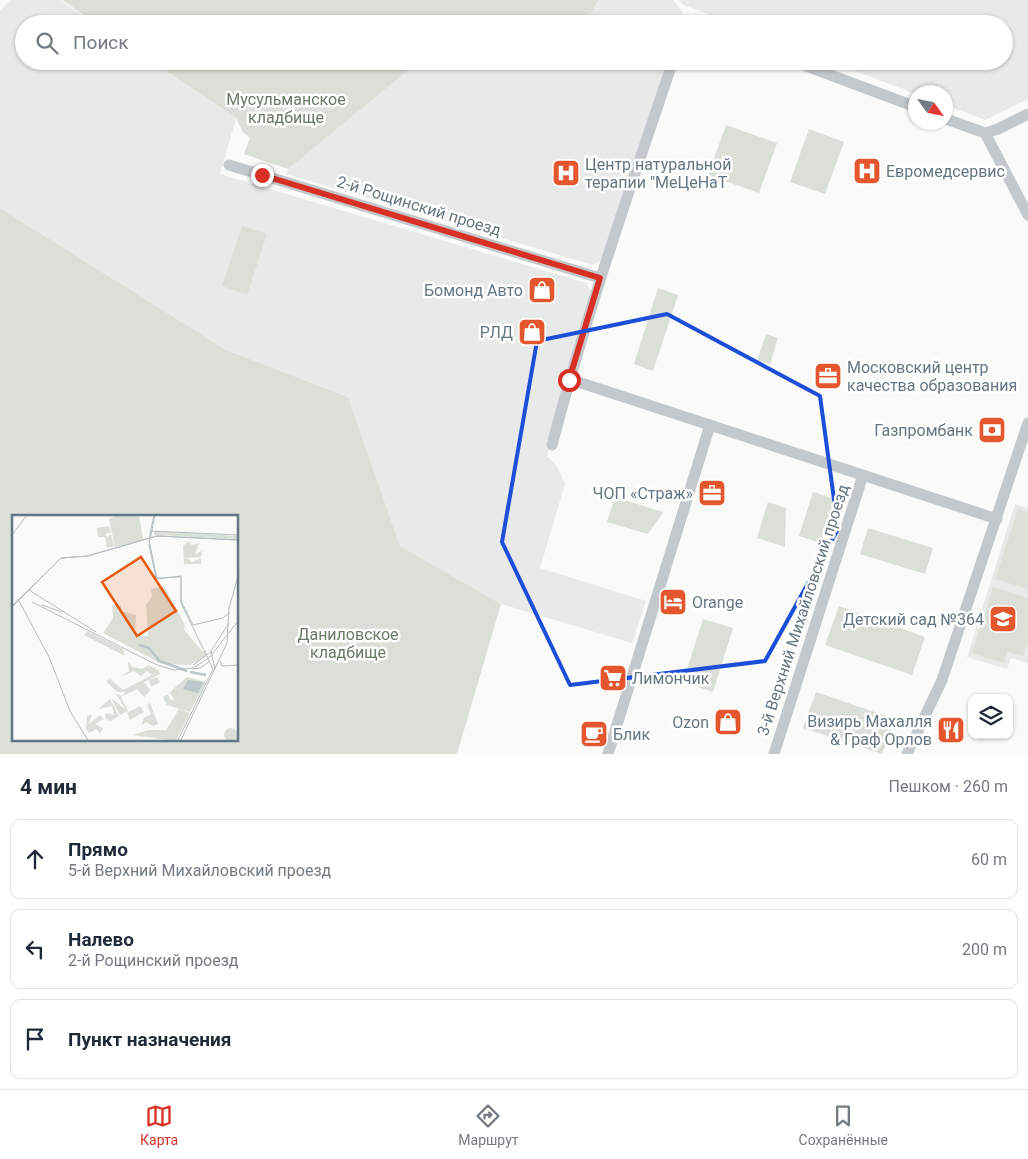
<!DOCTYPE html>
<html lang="ru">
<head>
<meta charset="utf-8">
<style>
  body { margin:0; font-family:Roboto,sans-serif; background:#f2f2f3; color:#1f2937 }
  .controls { position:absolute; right:15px; bottom:15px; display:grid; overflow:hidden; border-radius:10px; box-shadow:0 1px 4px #0004 }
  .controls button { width:45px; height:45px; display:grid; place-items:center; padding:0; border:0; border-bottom:1px solid #e0e1e3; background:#fff; color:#1f2937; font:25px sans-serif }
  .compass { position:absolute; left:908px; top:85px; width:45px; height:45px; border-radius:50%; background:#fff; box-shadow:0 1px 4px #0004; rotate:123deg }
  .stop { position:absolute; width:15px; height:15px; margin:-11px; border:4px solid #d93025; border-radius:50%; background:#fff }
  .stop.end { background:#d93025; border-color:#fff; box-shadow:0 1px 5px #0008 }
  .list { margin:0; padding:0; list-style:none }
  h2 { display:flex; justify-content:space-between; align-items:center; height:65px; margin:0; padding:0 20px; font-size:21px }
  h2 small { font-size:16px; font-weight:400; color:#747a83 }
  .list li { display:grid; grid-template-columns:32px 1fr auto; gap:15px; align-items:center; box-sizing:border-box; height:80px; margin:0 10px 10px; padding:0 10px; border:1px solid #e0e1e3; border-radius:10px }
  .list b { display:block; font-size:19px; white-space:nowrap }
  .list p { margin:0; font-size:16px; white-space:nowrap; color:#747a83 }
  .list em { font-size:16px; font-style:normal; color:#747a83 }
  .icon { flex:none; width:28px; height:28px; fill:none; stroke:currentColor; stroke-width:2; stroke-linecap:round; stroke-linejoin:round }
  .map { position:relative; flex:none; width:1028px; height:754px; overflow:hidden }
  .search { position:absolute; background:#fff; box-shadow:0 1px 4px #0004; left:15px; right:15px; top:15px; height:55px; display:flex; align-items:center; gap:12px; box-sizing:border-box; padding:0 18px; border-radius:28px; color:#747a83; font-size:19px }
  .sheet { height:335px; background:#fff }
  nav { display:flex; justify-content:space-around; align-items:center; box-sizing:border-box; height:70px; border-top:1px solid #e0e1e3; background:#fff; font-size:14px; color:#747a83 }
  nav a { display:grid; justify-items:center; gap:2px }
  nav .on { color:#d93025 }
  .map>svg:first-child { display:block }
</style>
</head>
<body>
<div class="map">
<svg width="1028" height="754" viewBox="0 0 1028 754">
  <rect width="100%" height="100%" fill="#fafaf8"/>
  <!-- built -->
  <g fill="#e8e9e9">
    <polygon points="10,0 60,0 96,24 24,24 24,61 152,61 236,118 220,174 586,283 591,291 547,456 557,466 565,484 540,568 646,601 632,643 501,604 400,546 348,397 226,350 0,208 0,11"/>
    <polygon points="599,0 673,0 683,12 679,24 584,24"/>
    <polygon points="678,0 1028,0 1028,99 985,120 946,105 946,92 915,94 830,61 1004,61 1004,24 732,24 684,5"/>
    <polygon points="419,61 667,61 600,261 593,265 286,174 288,169 324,138"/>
    <polygon points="1015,504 1028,508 1028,663 1011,658 1007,669 967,657"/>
  </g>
  <!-- green -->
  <g fill="#dadfd7" fill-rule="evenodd">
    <polygon points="62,0 599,0 584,24 494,24 477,15 466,24 97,24"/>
    <polygon points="152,61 419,61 288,169 244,154 250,138 243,132 236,118"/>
    <polygon points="726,125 777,143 759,193 708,175"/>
    <polygon points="809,129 844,142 825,194 790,182"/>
    <path d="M 0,208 L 226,350 L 348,397 L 400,546 L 501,604 L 457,754 L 0,754 ZM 14,516 L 238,516 L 238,740 L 14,740 Z"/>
    <polygon points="242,226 267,234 247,295 222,286"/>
    <polygon points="658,288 678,295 653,371 634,364"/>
    <polygon points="766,334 778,338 770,364 757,361"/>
    <polygon points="813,492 835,499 821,543 799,536"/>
    <polygon points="615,497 663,512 648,534 607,522"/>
    <polygon points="768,502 786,508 785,547 757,538"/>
    <polygon points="1018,509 1028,512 1028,589 995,579"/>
    <polygon points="868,528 933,548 925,574 860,554"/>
    <polygon points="993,587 1028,598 1028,640 1023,656 1007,652 1004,663 972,653"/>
    <polygon points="839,606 925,637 912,675 825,645"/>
    <polygon points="703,619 733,628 713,692 683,682"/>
    <polygon points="816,692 895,719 882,754 803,728"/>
  </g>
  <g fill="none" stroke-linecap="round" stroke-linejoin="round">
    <!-- minor -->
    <g stroke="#c3c8cc" stroke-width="11">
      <polyline points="793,61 916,107"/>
      <polyline points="946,119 985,133 998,129 1028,114"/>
      <polyline points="985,133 1028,215"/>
      <polyline points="229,165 600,278"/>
      <polyline points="569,379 997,519"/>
      <path d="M 552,445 C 586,315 630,188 673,61"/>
      <polyline points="608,754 710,425"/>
      <polyline points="774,754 863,475"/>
      <polyline points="907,754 942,680 1028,423"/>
    </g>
  </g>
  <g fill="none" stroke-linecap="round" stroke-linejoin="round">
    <!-- route -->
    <polyline stroke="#d93025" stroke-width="6" points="262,175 600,278 569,380"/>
  </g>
  <!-- marked area -->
  <path fill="none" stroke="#1d4ed8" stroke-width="4" stroke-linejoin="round" d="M 667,314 L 820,396 L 838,529 L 765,661 L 570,685 L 502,542 L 537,341 Z"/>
  <!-- icons -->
  <defs>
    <symbol id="hospital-square" viewBox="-11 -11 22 22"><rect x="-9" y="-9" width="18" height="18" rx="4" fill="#e4572e" stroke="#fff"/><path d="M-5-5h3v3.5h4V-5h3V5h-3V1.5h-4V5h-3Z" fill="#fff"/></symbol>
    <symbol id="shop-square" viewBox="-11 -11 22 22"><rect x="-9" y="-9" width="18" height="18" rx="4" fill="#e4572e" stroke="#fff"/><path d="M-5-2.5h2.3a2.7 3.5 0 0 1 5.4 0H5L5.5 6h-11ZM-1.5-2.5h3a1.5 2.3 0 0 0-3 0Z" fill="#fff"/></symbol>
    <symbol id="office-square" viewBox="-11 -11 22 22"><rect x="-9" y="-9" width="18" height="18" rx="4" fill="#e4572e" stroke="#fff"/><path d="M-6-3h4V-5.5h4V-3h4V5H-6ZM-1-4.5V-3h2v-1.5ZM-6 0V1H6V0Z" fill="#fff"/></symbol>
    <symbol id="bank-square" viewBox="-11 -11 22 22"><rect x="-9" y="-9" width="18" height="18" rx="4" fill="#e4572e" stroke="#fff"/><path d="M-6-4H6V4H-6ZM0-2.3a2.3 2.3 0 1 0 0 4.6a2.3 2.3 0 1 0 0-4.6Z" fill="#fff"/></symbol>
    <symbol id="hotel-square" viewBox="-11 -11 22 22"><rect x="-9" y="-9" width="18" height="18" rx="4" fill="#e4572e" stroke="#fff"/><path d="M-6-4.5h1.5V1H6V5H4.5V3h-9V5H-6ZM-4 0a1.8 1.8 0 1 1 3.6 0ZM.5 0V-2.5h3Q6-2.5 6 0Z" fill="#fff"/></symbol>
    <symbol id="school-square" viewBox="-11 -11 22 22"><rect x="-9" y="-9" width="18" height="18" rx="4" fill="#e4572e" stroke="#fff"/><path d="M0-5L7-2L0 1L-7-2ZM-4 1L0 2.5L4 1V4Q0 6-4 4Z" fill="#fff"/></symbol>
    <symbol id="supermarket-square" viewBox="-11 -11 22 22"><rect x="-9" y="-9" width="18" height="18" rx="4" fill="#e4572e" stroke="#fff"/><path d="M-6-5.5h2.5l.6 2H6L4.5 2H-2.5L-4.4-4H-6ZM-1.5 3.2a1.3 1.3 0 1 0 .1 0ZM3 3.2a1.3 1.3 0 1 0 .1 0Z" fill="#fff"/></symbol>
    <symbol id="restaurant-square" viewBox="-11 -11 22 22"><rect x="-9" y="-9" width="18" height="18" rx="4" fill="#e4572e" stroke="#fff"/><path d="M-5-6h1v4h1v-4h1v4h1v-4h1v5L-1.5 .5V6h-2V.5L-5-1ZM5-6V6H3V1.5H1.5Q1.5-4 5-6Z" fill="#fff"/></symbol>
    <symbol id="cafe-square" viewBox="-11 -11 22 22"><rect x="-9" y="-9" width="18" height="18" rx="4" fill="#e4572e" stroke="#fff"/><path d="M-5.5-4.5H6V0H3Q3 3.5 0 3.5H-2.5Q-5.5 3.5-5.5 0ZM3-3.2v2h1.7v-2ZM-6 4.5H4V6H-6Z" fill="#fff"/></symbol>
  </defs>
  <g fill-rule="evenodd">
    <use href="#hospital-square" x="851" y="155" width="32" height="32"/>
    <use href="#hospital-square" x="550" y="157" width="32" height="32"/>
    <use href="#shop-square" x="526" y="274" width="32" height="32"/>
    <use href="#shop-square" x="516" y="316" width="32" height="32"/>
    <use href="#office-square" x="812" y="360" width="32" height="32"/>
    <use href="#bank-square" x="976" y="414" width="32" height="32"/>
    <use href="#office-square" x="696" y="477" width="32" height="32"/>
    <use href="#hotel-square" x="657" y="586" width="32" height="32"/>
    <use href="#school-square" x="987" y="603" width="32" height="32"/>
    <use href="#supermarket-square" x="597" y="662" width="32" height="32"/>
    <use href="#shop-square" x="712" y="706" width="32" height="32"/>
    <use href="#restaurant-square" x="935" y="714" width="32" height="32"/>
    <use href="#cafe-square" x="578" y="718" width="32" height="32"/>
  </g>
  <g text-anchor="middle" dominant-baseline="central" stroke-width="5" stroke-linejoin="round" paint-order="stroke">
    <!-- park labels -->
    <g font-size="16" fill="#687a64" stroke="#fff">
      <text x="286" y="99">Мусульманское<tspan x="286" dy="18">кладбище</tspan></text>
      <text x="348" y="634">Даниловское<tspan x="348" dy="18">кладбище</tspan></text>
    </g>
    <!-- poi labels -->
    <g font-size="16" fill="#657683" stroke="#fff" text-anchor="end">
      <text x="585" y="164" text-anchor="start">Центр натуральной<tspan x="585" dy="18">терапии "МеЦеНаТ</tspan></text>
      <text x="886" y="171" text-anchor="start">Евромедсервис</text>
      <text x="523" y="290">Бомонд Авто</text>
      <text x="513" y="332">РЛД</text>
      <text x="847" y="367" text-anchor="start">Московский центр<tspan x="847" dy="18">качества образования</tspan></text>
      <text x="973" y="430">Газпромбанк</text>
      <text x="693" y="493">ЧОП «Страж»</text>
      <text x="692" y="602" text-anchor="start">Orange</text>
      <text x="984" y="619">Детский сад №364</text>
      <text x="632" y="678" text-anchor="start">Лимончик</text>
      <text x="932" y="721">Визирь Махалля<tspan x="932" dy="18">&amp; Граф Орлов</tspan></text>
      <text x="709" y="722">Ozon</text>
      <text x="613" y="734" text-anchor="start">Блик</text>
    </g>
    <!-- street labels -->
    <g font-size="16" fill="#657683" stroke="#fff">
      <text transform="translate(419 206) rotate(17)">2-й Рощинский проезд</text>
      <text transform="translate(803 610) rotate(-72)">3-й Верхний Михайловский проезд</text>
    </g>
  </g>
  <!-- overview -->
  <g transform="translate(12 515)">
    <rect width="226" height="226" fill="#fafaf8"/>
    <path d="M 105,0 L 127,0 L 131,25 L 103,32 L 97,4 ZM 97,11 L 99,18 L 94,18 L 95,22 L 99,19 L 102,31 L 95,33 L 93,22 L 86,22 L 85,13 ZM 142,16 L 226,21 L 226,24 L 142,20 ZM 176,27 L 182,27 L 178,28 L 180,30 L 187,28 L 183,39 L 190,36 L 189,42 L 175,43 L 180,47 L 189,43 L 189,49 L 172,49 L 171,31 ZM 152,71 L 173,110 L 172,115 L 191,137 L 194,135 L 195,140 L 178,150 L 150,149 L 91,118 L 101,103 L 100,90 L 109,90 L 109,96 L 124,100 L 123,120 L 136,121 L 134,90 L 140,82 L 139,74 ZM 75,116 L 111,134 L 113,141 L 72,120 ZM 116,147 L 121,152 L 130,154 L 137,150 L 146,155 L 148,159 L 137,165 L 145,162 L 148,167 L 139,172 L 137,165 L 132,167 L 138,175 L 132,182 L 125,174 L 109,182 L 116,196 L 108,200 L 99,183 L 114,195 L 104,179 L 111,181 L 113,177 L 105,177 L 94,166 L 98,164 L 111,175 L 140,160 L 135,156 L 129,161 L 122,156 L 108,162 L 117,156 ZM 175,162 L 194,167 L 178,197 L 155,190 L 151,182 L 155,180 L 158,182 L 157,184 L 162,185 L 158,177 ZM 98,184 L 107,201 L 98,206 L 93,203 L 94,198 L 102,200 L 100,191 L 86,194 ZM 138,188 L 146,209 L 141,211 L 134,207 L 129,211 L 132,203 L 139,199 L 135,190 ZM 128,191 L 132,197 L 118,205 L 115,198 ZM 167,194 L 178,198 L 164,226 L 120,220 L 136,215 L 154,215 ZM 80,199 L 77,209 L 88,200 L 92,204 L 83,209 L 91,213 L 88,219 L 84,214 L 77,218 L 74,214 L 75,201 ZM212 220a7 7 0 1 1 14 0a7 7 0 1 1-14 0Z" fill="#dadfd7"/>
    <path d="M 176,165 L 192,167 L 186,178 L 171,174 Z" fill="#bbc7cb"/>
    <path fill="none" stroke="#bbc7cb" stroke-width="2.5" d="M 127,130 L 137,133 L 147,145M 145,145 L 175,156M 178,157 L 194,160"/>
    <path fill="none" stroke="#b5bdc2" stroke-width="1" d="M 143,0 L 137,30 L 144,63 L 169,62 L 169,88 L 201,154 L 165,227M 139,16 L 227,20M 0,20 L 15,0M 137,24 L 142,0M 137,25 L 145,64 L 169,61 L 169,86 L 181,110 L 211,103 L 218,97M 17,75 L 84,117M 6,84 L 37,142 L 58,196 L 77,227M 20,87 L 145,150 L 162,155 L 181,153 L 197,143 L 227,105M 30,90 L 50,97M 0,91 L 49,43 L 75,41 L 145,21 L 227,25M 0,92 L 49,43 L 76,41 L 145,21 L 227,25M 208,146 L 210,151 L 227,150M 181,150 L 199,137M 180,154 L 188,153 L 198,146M 203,155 L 199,136 L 217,108M 168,227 L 215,128 L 217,93 L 227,58"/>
    <path fill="#e8590c" fill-opacity="0.15" stroke="#e8590c" stroke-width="2.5" d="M 129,42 L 164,96 L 125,121 L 90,67 Z"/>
    <rect width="226" height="226" fill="none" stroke="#657683" stroke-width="2.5"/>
  </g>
</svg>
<div class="controls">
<button><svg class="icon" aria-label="layers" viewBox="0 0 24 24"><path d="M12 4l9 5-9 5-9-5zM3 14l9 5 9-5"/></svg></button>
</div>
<svg class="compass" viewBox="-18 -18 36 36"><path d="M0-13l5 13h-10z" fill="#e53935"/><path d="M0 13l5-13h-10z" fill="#747a83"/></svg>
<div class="stop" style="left:569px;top:380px"></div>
<div class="stop end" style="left:262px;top:175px"></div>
<div class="search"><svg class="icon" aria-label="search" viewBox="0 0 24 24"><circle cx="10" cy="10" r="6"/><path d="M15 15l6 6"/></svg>Поиск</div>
</div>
<section class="sheet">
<h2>4 мин<small>Пешком · 260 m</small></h2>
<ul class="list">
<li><svg class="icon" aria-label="ahead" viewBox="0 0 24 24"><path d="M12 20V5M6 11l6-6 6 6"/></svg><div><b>Прямо</b><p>5-й Верхний Михайловский проезд</p></div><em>60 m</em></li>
<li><svg class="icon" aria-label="left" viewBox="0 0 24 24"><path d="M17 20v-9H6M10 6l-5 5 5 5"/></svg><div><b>Налево</b><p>2-й Рощинский проезд</p></div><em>200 m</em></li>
<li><svg class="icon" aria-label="arrive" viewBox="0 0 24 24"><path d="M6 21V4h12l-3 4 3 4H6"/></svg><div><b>Пункт назначения</b></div></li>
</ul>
</section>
<nav>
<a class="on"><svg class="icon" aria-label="map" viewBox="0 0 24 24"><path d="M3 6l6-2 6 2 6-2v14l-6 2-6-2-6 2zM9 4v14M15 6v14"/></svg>Карта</a>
<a><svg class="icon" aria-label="directions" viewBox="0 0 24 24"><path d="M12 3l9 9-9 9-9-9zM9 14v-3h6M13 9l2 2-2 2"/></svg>Маршрут</a>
<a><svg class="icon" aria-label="saved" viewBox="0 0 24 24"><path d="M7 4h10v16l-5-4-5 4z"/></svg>Сохранённые</a>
</nav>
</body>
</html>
